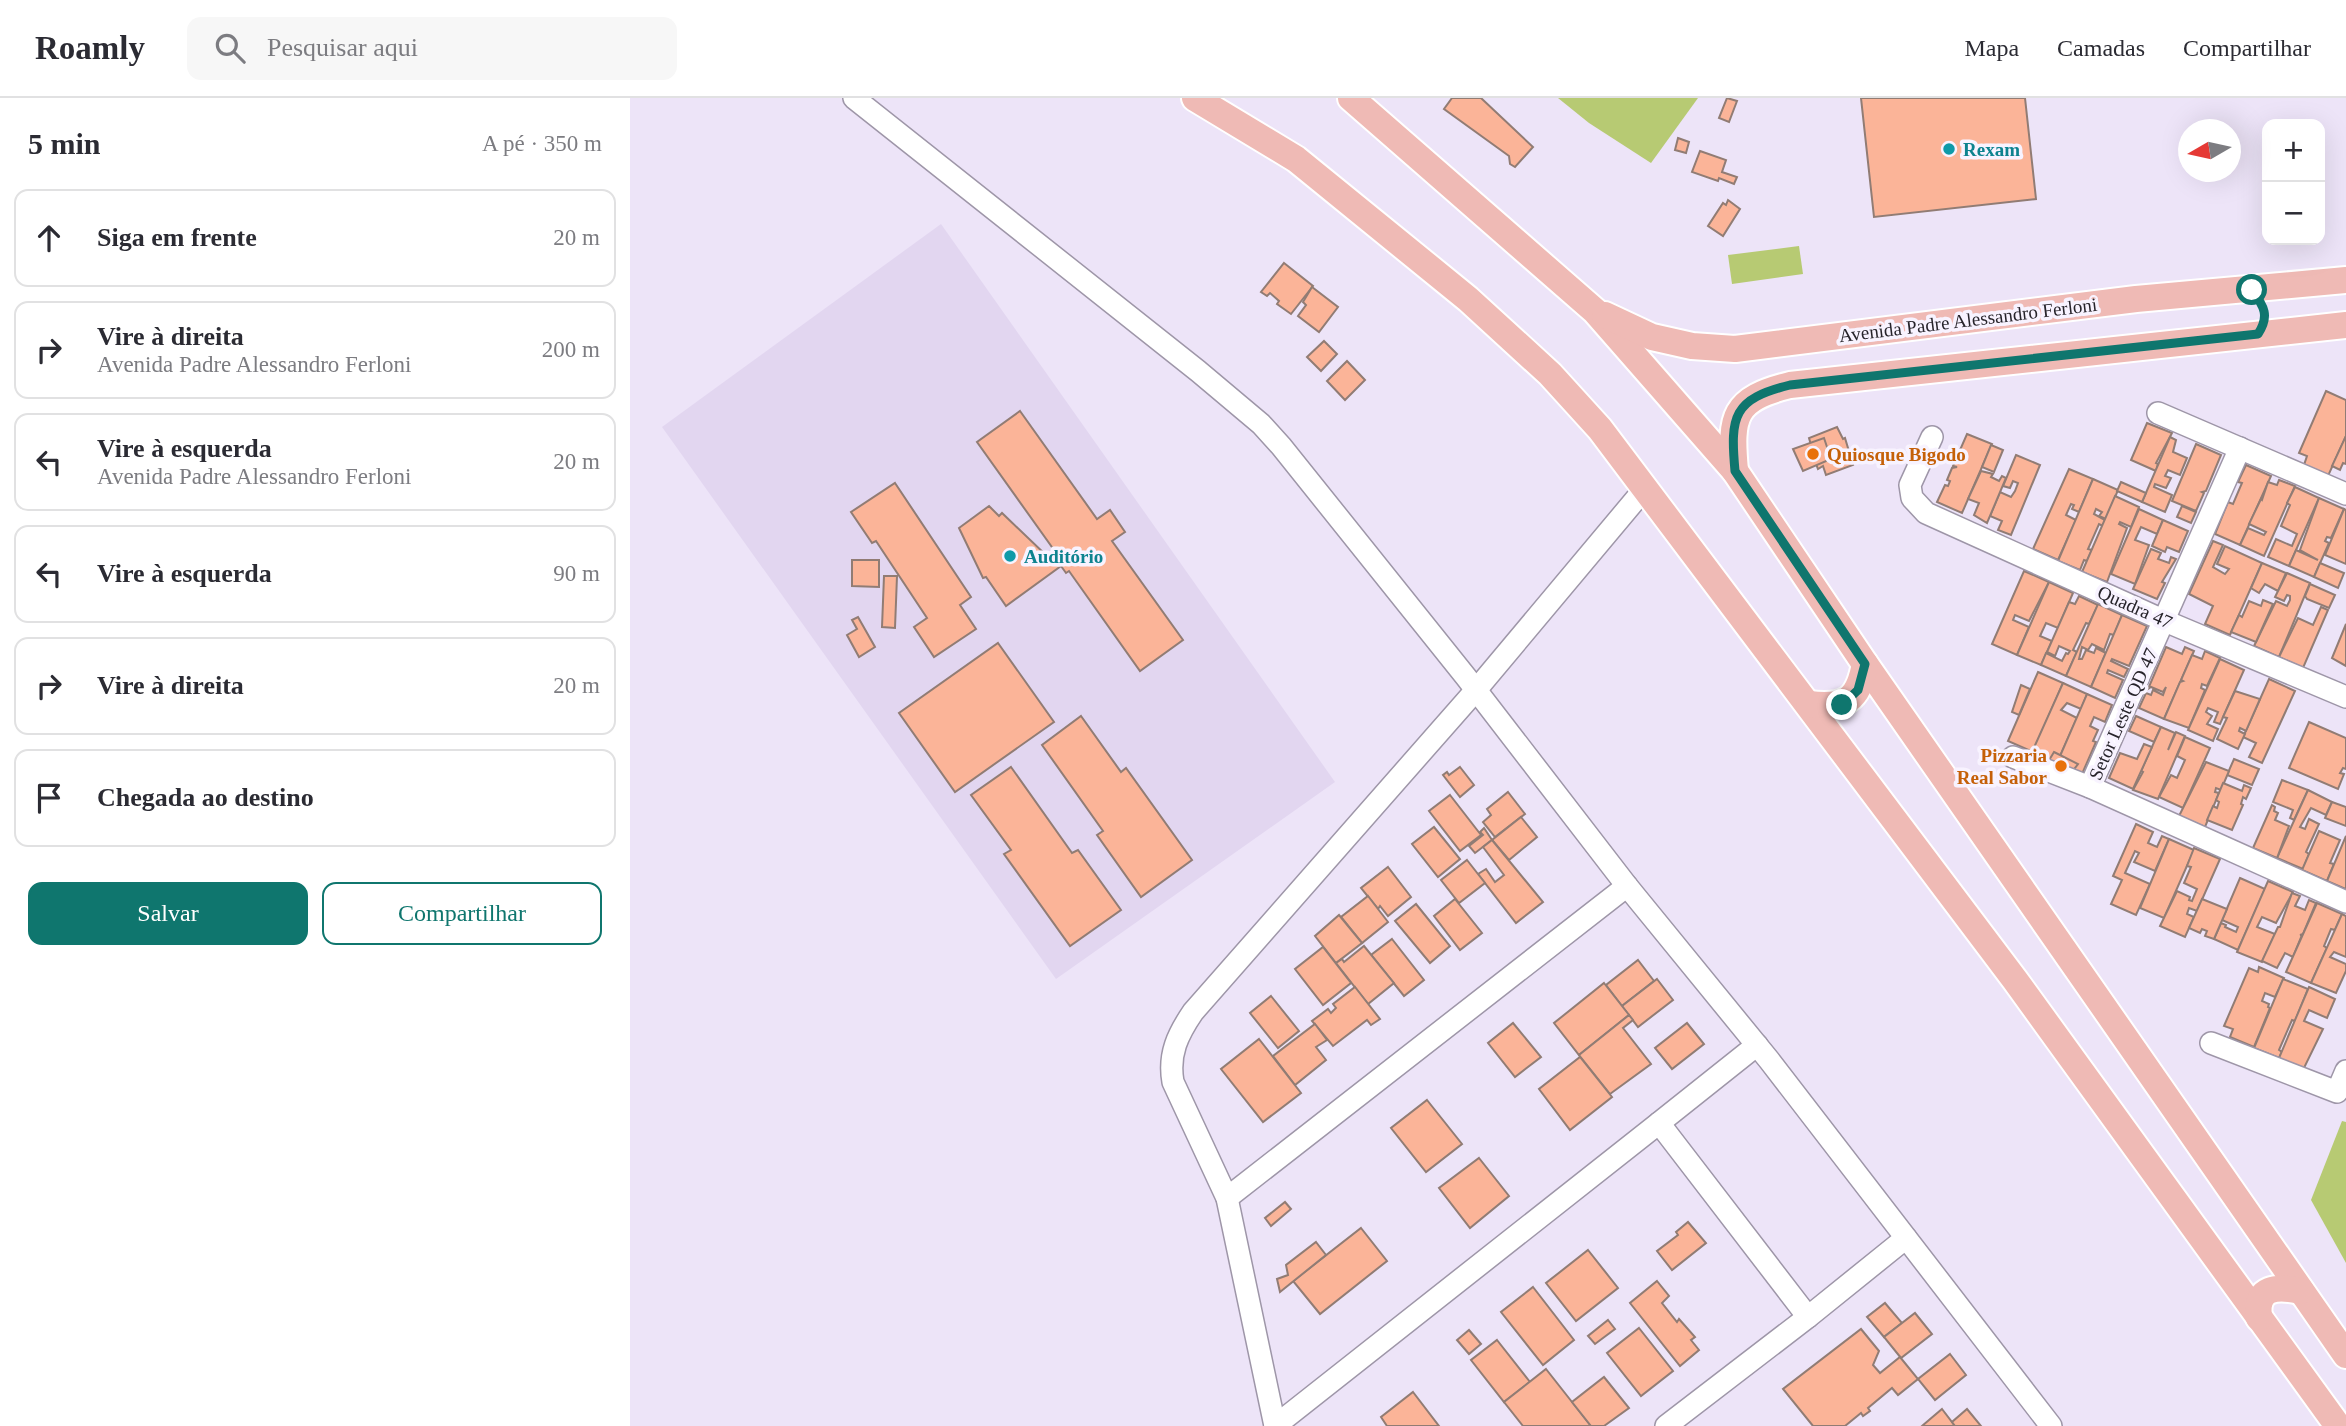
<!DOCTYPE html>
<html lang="pt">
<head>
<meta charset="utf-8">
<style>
  body { margin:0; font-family:"Times New Roman",serif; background:#f7f7f7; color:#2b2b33 }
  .controls { position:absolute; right:21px; top:21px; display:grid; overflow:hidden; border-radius:14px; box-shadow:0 7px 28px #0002 }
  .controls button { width:63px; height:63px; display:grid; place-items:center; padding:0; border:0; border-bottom:2px solid #e1e1e2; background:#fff; color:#2b2b33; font:35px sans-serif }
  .compass { position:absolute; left:1548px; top:21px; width:63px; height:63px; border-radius:50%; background:#fff; box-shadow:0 7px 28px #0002; rotate:261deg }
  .stop { position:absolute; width:21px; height:21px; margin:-16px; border:5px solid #0f766e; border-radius:50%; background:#fff }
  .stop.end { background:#0f766e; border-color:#fff; box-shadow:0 2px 7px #0008 }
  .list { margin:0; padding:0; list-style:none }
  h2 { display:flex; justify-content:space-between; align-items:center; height:91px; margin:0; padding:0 28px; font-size:30px }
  h2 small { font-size:23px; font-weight:400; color:#7c7c81 }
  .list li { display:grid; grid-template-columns:46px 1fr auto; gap:21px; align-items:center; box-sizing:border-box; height:98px; margin:0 14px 14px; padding:0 14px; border:2px solid #e1e1e2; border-radius:14px }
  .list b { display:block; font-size:26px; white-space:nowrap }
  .list p { margin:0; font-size:23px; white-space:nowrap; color:#7c7c81 }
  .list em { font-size:23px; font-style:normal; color:#7c7c81 }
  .actions { display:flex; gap:14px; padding:21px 28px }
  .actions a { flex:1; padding:16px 0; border:2px solid #0f766e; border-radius:14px; text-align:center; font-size:24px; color:#0f766e }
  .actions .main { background:#0f766e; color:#fff }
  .icon { flex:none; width:38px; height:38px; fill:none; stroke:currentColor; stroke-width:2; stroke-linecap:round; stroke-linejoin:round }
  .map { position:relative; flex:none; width:1716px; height:1328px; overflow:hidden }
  header { display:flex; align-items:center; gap:42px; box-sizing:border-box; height:98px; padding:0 35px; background:#fff; border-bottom:2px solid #e1e1e2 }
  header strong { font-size:33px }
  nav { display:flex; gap:38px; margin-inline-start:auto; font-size:24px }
  .search { width:490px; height:63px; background:#f7f7f7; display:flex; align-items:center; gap:18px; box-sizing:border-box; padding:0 24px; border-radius:14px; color:#7c7c81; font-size:26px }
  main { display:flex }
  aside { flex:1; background:#fff }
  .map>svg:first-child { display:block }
</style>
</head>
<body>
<header>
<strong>Roamly</strong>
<div class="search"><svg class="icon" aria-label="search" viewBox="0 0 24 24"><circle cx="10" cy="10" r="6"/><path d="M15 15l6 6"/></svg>Pesquisar aqui</div>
<nav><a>Mapa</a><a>Camadas</a><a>Compartilhar</a></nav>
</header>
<main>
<aside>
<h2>5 min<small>A pé · 350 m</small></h2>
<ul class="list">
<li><svg class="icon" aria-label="ahead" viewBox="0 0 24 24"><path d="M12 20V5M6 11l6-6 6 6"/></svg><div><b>Siga em frente</b></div><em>20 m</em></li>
<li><svg class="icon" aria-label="right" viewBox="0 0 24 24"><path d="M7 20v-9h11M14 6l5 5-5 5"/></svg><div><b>Vire à direita</b><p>Avenida Padre Alessandro Ferloni</p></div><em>200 m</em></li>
<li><svg class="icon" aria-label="left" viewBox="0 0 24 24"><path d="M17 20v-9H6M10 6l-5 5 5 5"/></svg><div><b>Vire à esquerda</b><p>Avenida Padre Alessandro Ferloni</p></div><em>20 m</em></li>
<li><svg class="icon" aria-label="left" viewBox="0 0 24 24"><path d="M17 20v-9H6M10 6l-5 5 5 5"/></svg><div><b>Vire à esquerda</b></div><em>90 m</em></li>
<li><svg class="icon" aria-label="right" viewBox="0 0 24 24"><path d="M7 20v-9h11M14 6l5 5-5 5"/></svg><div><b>Vire à direita</b></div><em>20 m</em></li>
<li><svg class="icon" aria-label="arrive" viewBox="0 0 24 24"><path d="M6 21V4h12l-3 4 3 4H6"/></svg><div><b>Chegada ao destino</b></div></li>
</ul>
<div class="actions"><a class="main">Salvar</a><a>Compartilhar</a></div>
</aside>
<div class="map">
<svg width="1716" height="1328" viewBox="0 0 1716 1328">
  <rect width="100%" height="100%" fill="#ede4f8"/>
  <!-- built -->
  <polygon fill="#e2d6f0" points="311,126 705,684 426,881 32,329"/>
  <!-- green -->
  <g fill="#b7ca73">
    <polygon points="928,0 1068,0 1021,65 959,25"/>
    <polygon points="1169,148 1173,176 1102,186 1098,157"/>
    <polygon points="1712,1023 1716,1024 1716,1165 1681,1102"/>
  </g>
  <!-- building -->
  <g fill="#fbb498" stroke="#917c74" stroke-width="2">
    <polygon points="822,0 851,0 903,49 885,69 880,66 879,58 814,11"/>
    <polygon points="1097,0 1107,3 1099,24 1089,20"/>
    <polygon points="1231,0 1395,0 1406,101 1244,119"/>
    <polygon points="1048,40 1059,44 1056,55 1045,52"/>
    <polygon points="1070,53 1096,62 1092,74 1107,79 1104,86 1089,80 1088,83 1062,74"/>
    <polygon points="1098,102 1110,111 1093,138 1078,128 1093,105 1096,107"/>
    <polygon points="654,165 683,188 661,216 647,206 649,203 640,195 637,198 631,194"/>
    <polygon points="682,189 708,209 689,234 668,218 676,207 673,204"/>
    <polygon points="694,243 707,256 691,273 677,259"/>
    <polygon points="717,263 735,282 715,302 697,283"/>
    <polygon points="1696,293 1716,302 1716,338 1698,378 1674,367 1677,358 1669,355"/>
    <polygon points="390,313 467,421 480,412 495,434 482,443 553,542 510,573 439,473 436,475 421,454 424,452 347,344"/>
    <polygon points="1517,325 1542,335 1526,365 1528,366 1526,373 1501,362"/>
    <polygon points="1207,329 1213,341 1215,340 1223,367 1196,377 1193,368 1188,371 1179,348 1181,347 1179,340"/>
    <polygon points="1337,336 1362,346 1332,415 1307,404 1315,387 1318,388 1320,383 1317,382 1322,370 1327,369 1323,368"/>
    <polygon points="1716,338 1716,366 1713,365 1710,372 1702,368"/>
    <polygon points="1540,339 1546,342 1543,354 1557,360 1550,377 1538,372 1535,378 1541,380 1536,390 1525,386 1524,389 1542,397 1535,414 1512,404"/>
    <polygon points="1194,340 1201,361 1173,373 1163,351"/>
    <polygon points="1566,346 1591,357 1576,393 1572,394 1574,395 1566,413 1542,403"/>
    <polygon points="1361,347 1373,352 1364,374 1352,369"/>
    <polygon points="1386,357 1410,367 1381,437 1368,432 1372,423 1360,418 1370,394 1381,399 1385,393 1388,385 1383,383 1380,390 1373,388"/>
    <polygon points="1616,367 1641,378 1610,447 1585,436 1598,404 1603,406 1612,385 1608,384"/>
    <polygon points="1439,371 1463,381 1449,414 1442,411 1444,407 1441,406 1436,417 1446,422 1428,462 1403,451"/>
    <polygon points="1351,373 1363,376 1361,379 1369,383 1372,378 1376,380 1357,425 1344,417 1349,405 1338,401"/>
    <polygon points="1463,381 1488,392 1476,421 1469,418 1472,414 1466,411 1464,416 1475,422 1473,428 1469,426 1458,451 1462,452 1457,463 1454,462 1450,472 1428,463"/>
    <polygon points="1649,382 1665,388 1634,458 1610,447 1618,430 1634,437 1636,434 1619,426 1631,401 1632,402 1638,384 1647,387"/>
    <polygon points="1491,384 1516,395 1512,404 1487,393"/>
    <polygon points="265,385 341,499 330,507 346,531 304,559 284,529 297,520 246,443 242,445 221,414"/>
    <polygon points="1665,389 1689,400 1659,468 1638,459 1646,441 1662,448 1667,436 1651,428 1660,407 1657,405"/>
    <polygon points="1485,398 1509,409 1501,429 1490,424 1489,426 1497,430 1477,484 1452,474"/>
    <polygon points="1689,400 1714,411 1701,440 1697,439 1695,443 1699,445 1684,479 1659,468 1666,452 1688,462 1670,452"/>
    <polygon points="359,408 369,418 372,415 419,460 423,457 431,468 376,508 356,479 353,480 329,430"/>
    <polygon points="1552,408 1566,414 1561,425 1547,419"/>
    <polygon points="1509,411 1533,422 1527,436 1511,429 1505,442 1519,447 1505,486 1481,476"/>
    <polygon points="1714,411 1716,412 1716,466 1695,457"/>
    <polygon points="1533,422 1558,433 1549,454 1537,449 1535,454 1522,448"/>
    <polygon points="1583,443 1593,447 1583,469 1595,476 1599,471 1587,466 1595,448 1632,465 1600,537 1575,526 1583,508 1559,496"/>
    <polygon points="1521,451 1531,455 1528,461 1539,465 1541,459 1546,461 1532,484 1535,485 1527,501 1503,491"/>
    <polygon points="222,462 249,462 249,489 222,488"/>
    <polygon points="1632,465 1656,475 1648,493 1635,486 1629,495 1621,490"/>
    <polygon points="1690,465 1714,475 1708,490 1684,479"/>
    <polygon points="1394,473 1419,484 1399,523 1385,517 1383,522 1399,529 1387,557 1362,546"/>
    <polygon points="1657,475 1680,485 1649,559 1624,548 1646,503 1657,508 1660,502 1660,498 1657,497 1654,503 1645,499"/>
    <polygon points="254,478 267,478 265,530 252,529"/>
    <polygon points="1419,484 1443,495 1428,530 1416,525 1410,538 1422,543 1411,567 1387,557"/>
    <polygon points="1680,486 1705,497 1699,510 1677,501 1675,498"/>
    <polygon points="1449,498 1468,507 1459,526 1456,525 1443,552 1447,554 1436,578 1411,567 1416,555 1432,563 1436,555 1438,556 1440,553 1429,548 1425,558 1417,554 1439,504 1445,506"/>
    <polygon points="1633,502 1643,506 1626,544 1601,534 1609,517 1612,519 1619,503 1631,508"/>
    <polygon points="1468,506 1492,517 1484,537 1480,536 1474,552 1462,546 1458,552 1452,549 1449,561 1452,561 1456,552 1464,555 1466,550 1476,555 1461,589 1436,578"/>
    <polygon points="1691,509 1698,512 1673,570 1649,559 1668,520 1683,527"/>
    <polygon points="1492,517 1517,528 1499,568 1482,561 1481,563 1498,571 1494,579 1478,572 1477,575 1493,582 1485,600 1461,589"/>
    <polygon points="228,519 245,549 229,559 217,537 227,531 222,522"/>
    <polygon points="1716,526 1716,568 1702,560"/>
    <polygon points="368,545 424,624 325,694 269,615"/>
    <polygon points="1536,549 1552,556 1555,549 1564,553 1534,621 1509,610 1516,595 1521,597 1523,592 1533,597 1536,589 1533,594 1521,589 1518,591"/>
    <polygon points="1575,553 1590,560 1577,588 1572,586 1571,590 1575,592 1559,630 1534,621 1550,584 1553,583 1551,582 1562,557 1572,561"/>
    <polygon points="1590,561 1614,572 1590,626 1584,624 1588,614 1578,610 1576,614 1582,618 1577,626 1588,631 1583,643 1558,632"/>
    <polygon points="1408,574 1433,585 1403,654 1378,643"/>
    <polygon points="1639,581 1665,593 1632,665 1619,659 1626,645 1613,639"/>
    <polygon points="1433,585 1457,596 1451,611 1437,605 1431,612 1447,620 1427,665 1402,654"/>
    <polygon points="1391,587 1400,591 1389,617 1382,614"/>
    <polygon points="1605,593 1630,601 1616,633 1610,630 1609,633 1615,636 1608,651 1587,641 1597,620 1593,619"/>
    <polygon points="1457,596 1482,607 1475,624 1464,619 1460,628 1468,632 1463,643 1466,644 1452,676 1427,665"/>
    <polygon points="451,618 491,674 496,670 562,762 511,799 467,737 473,733 412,647"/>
    <polygon points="1506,618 1531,629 1524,644 1499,633"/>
    <polygon points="1679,624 1716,640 1716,671 1713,670 1710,675 1714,676 1708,691 1659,670"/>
    <polygon points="1531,629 1545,635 1538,652 1546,634 1555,638 1528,701 1503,692 1513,674 1511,673"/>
    <polygon points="1555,639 1580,650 1553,710 1529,699 1541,677 1547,680 1555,662 1547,658"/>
    <polygon points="1514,646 1522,649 1503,691 1479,680 1490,655 1507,661"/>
    <polygon points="1424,654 1448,666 1438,679 1415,669"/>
    <polygon points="1604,661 1629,671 1622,687 1597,677"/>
    <polygon points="1576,664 1599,673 1591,692 1586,690 1585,694 1589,695 1575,729 1549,718"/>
    <polygon points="381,669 442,755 448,752 491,812 440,848 374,756 381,752 341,697"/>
    <polygon points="830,669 844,687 830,699 813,677 817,674 819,677"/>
    <polygon points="1652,682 1678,692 1664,722 1660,720 1663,712 1643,704"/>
    <polygon points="1593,685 1612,693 1614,687 1621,690 1616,701 1613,699 1611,706 1613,707 1602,732 1577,722 1583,708 1587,710 1589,704 1586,702"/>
    <polygon points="1678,692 1702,704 1696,717 1681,710 1670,729 1675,731 1679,721 1689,726 1676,754 1679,756 1673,771 1647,760"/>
    <polygon points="878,694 895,716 865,739 853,724 861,717 857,711"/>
    <polygon points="820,697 851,737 830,753 799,713"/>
    <polygon points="1702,704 1716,709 1716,728 1695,720"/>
    <polygon points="1642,707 1645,709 1644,713 1648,715 1645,722 1659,728 1647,760 1623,750"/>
    <polygon points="891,719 907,739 879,762 862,742"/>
    <polygon points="1506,726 1523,734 1518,745 1527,749 1532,738 1539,741 1525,773 1504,764 1509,755 1505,753 1495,775 1520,786 1506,817 1481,806 1492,782 1483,778"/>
    <polygon points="804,729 830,761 808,779 782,746"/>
    <polygon points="854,730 862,742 845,755 839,748 853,737 850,734"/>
    <polygon points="1689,733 1710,742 1700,765 1704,766 1697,783 1672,772"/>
    <polygon points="1716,738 1716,791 1697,783"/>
    <polygon points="1539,741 1564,752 1534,820 1510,810"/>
    <polygon points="862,742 913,804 886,825 848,776 856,771 865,784 874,777 853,749"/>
    <polygon points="1564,750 1590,761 1567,813 1559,810 1557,816 1564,819 1555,839 1530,828 1547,793 1560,799 1559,802 1562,803 1567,791 1554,785 1561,769 1557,768"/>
    <polygon points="837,762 855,785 829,805 811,782"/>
    <polygon points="758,769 781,799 758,818 750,808 748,811 731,790"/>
    <polygon points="1610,780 1635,791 1608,852 1584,841 1591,825 1596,827 1595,829 1606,834 1608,829 1592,822"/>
    <polygon points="1638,783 1663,794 1646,825 1632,819 1627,829 1645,836 1632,864 1607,854"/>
    <polygon points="1662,795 1670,798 1665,808 1675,812 1679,802 1686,805 1673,836 1670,837 1672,837 1663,859 1655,855 1647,870 1632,863 1648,829 1650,829"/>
    <polygon points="738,798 758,824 732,845 711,819"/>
    <polygon points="825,801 852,835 830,852 804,818"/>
    <polygon points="1572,801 1597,811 1584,841 1575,838 1577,833 1572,831 1570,835 1559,830"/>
    <polygon points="1687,805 1712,816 1705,832 1701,831 1694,848 1697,850 1681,885 1656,874"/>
    <polygon points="786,806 820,848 800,865 765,823"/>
    <polygon points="1712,816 1716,818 1716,859 1704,854 1700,859 1716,866 1716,873 1706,895 1681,885"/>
    <polygon points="709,817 732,845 706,865 685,838"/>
    <polygon points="762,841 794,882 774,898 741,857"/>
    <polygon points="734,848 764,885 738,906 706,865 712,861 714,864"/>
    <polygon points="693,849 721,885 693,907 665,871"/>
    <polygon points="1008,862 1024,883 992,908 976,887"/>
    <polygon points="1629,869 1654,880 1645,899 1635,895 1632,903 1639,906 1638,909 1640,910 1624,949 1600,939 1603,931 1594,928 1619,870 1628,874"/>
    <polygon points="1027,881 1043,902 1008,929 992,908"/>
    <polygon points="1653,881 1678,891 1665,923 1662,922 1649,952 1652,954 1649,960 1624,950"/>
    <polygon points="974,885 999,917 949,957 924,925"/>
    <polygon points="725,889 750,921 741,927 737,922 703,948 682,923 698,911 701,915 706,910 703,906"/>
    <polygon points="1679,889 1705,901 1697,920 1679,912 1674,923 1693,931 1673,972 1649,960"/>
    <polygon points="641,898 669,933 648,950 620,915"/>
    <polygon points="999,917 1003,922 993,930 1021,966 980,996 949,957"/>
    <polygon points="883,925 911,959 885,979 858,945"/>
    <polygon points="1057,925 1074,946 1042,971 1025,950"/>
    <polygon points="685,926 697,942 686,949 696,962 665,987 643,958"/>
    <polygon points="629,941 671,995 633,1024 591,971"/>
    <polygon points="950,959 982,999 940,1032 909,991"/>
    <polygon points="797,1002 832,1046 796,1074 761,1030"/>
    <polygon points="849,1060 879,1098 840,1130 809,1090"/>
    <polygon points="655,1104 661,1111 641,1128 635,1120"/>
    <polygon points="1058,1124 1076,1145 1042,1172 1027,1153 1048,1137 1046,1134"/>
    <polygon points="731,1130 757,1163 690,1216 663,1183"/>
    <polygon points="686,1144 696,1157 650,1194 647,1181 658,1177 656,1167"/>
    <polygon points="958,1152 988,1190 946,1223 916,1185"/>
    <polygon points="1027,1183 1039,1198 1032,1205 1047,1224 1049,1221 1065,1239 1061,1242 1069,1252 1050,1268 1000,1205"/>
    <polygon points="903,1189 944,1242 913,1267 871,1214"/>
    <polygon points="1255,1205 1272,1225 1254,1239 1237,1219"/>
    <polygon points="1285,1215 1302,1236 1271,1260 1254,1239"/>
    <polygon points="978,1222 985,1231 965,1246 958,1238"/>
    <polygon points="1009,1230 1043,1273 1011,1298 977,1255"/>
    <polygon points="1231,1231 1249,1253 1243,1267 1250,1275 1270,1259 1288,1281 1268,1297 1262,1290 1238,1310 1240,1313 1233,1318 1231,1315 1215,1328 1183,1328 1153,1291"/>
    <polygon points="839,1232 851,1246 839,1256 827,1242"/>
    <polygon points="867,1242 900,1284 874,1304 841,1262"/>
    <polygon points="1320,1256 1336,1277 1305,1302 1288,1281"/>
    <polygon points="916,1271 942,1304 961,1328 893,1328 874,1304"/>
    <polygon points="974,1279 999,1310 974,1328 961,1328 942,1304"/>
    <polygon points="783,1294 809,1328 757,1328 751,1319"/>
    <polygon points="1312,1311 1325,1328 1292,1328 1299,1322"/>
    <polygon points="1337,1311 1351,1328 1325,1328 1322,1324"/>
  </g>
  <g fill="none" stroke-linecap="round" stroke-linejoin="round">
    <defs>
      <g id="minor">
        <polyline points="224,0 568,273 631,326 651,348 836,579 997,788 1139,962 1421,1328"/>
        <polyline points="1528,315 1716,396"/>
        <polyline points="1302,339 1280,387 1282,400 1296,415 1535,523 1716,599"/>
        <polyline points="1383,659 1460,689 1716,804"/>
        <polyline points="1460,689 1610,350"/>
        <polyline points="1581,945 1707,994 1716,973"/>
        <polyline points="1029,1025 1127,947"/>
        <polyline points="597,1100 997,788"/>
        <path d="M 645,1328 L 597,1100 L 543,984 C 538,956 548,936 563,914 L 846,592 L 1016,389"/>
        <polyline points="645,1328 1029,1025 1178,1219"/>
        <polyline points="1036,1328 1178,1219 1276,1140"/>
      </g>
      <g id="major">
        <polyline points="565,0 666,61 838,201 920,276 970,331 1385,882 1708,1328"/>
        <polyline points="721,0 965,213 1105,373 1235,566 1716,1257"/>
        <polyline points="975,217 1022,239 1062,248 1105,251 1506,201 1716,182"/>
        <path d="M 1105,373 C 1100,318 1103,301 1160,287 L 1716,227"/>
        <path d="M 1179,606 C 1216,610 1228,603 1235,566"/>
        <path d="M 1629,1220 C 1625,1188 1647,1188 1671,1193"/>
      </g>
    </defs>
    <!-- minor casing -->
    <use href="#minor" stroke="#9e96a8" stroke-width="24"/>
    <!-- major casing -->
    <use href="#major" stroke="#fff" stroke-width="30"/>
    <!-- minor -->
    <use href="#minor" stroke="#fff" stroke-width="21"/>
    <!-- major -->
    <use href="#major" stroke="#efbab5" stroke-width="26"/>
  </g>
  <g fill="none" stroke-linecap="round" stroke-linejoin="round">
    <!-- route -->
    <path stroke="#0f766e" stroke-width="9" d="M 1212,607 L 1228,592 L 1235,566 L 1105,373 C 1100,318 1103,301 1160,287 L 1628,236 C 1640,218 1634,208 1622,192"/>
  </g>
  <!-- markers -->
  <g fill="#0f9aa8" stroke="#f8f3ff" stroke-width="2.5">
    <circle cx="1319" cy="51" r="7"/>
    <circle cx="380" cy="458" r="7"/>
  </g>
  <g fill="#e8710a" stroke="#f8f3ff" stroke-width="2.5">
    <circle cx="1183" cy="356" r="7"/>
    <circle cx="1431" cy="668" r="7"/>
  </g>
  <g text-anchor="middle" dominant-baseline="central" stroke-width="7" stroke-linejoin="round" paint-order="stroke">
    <!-- culture labels -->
    <g font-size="19" font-weight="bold" fill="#0d838f" stroke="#f8f3ff" text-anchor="start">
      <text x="1333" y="51">Rexam</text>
      <text x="394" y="458">Auditório</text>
    </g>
    <!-- street labels -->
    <g font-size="19" fill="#27242b" stroke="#f8f3ff">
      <text transform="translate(1338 222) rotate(-7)">Avenida Padre Alessandro Ferloni</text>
      <text transform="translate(1505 509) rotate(24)">Quadra 47</text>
      <text transform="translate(1493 616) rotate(-66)">Setor Leste QD 47</text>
    </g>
    <!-- food labels -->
    <g font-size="19" font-weight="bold" fill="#c56008" stroke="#f8f3ff" text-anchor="start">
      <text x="1197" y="356">Quiosque Bigodo</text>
      <text x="1417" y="657" text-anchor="end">Pizzaria<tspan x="1417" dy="22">Real Sabor</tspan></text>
    </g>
  </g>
</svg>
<div class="controls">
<button>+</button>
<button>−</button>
</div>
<svg class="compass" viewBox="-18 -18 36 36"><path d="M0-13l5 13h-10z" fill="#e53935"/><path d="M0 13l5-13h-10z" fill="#7c7c81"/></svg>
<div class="stop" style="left:1622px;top:192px"></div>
<div class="stop end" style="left:1212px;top:607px"></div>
</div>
</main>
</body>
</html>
